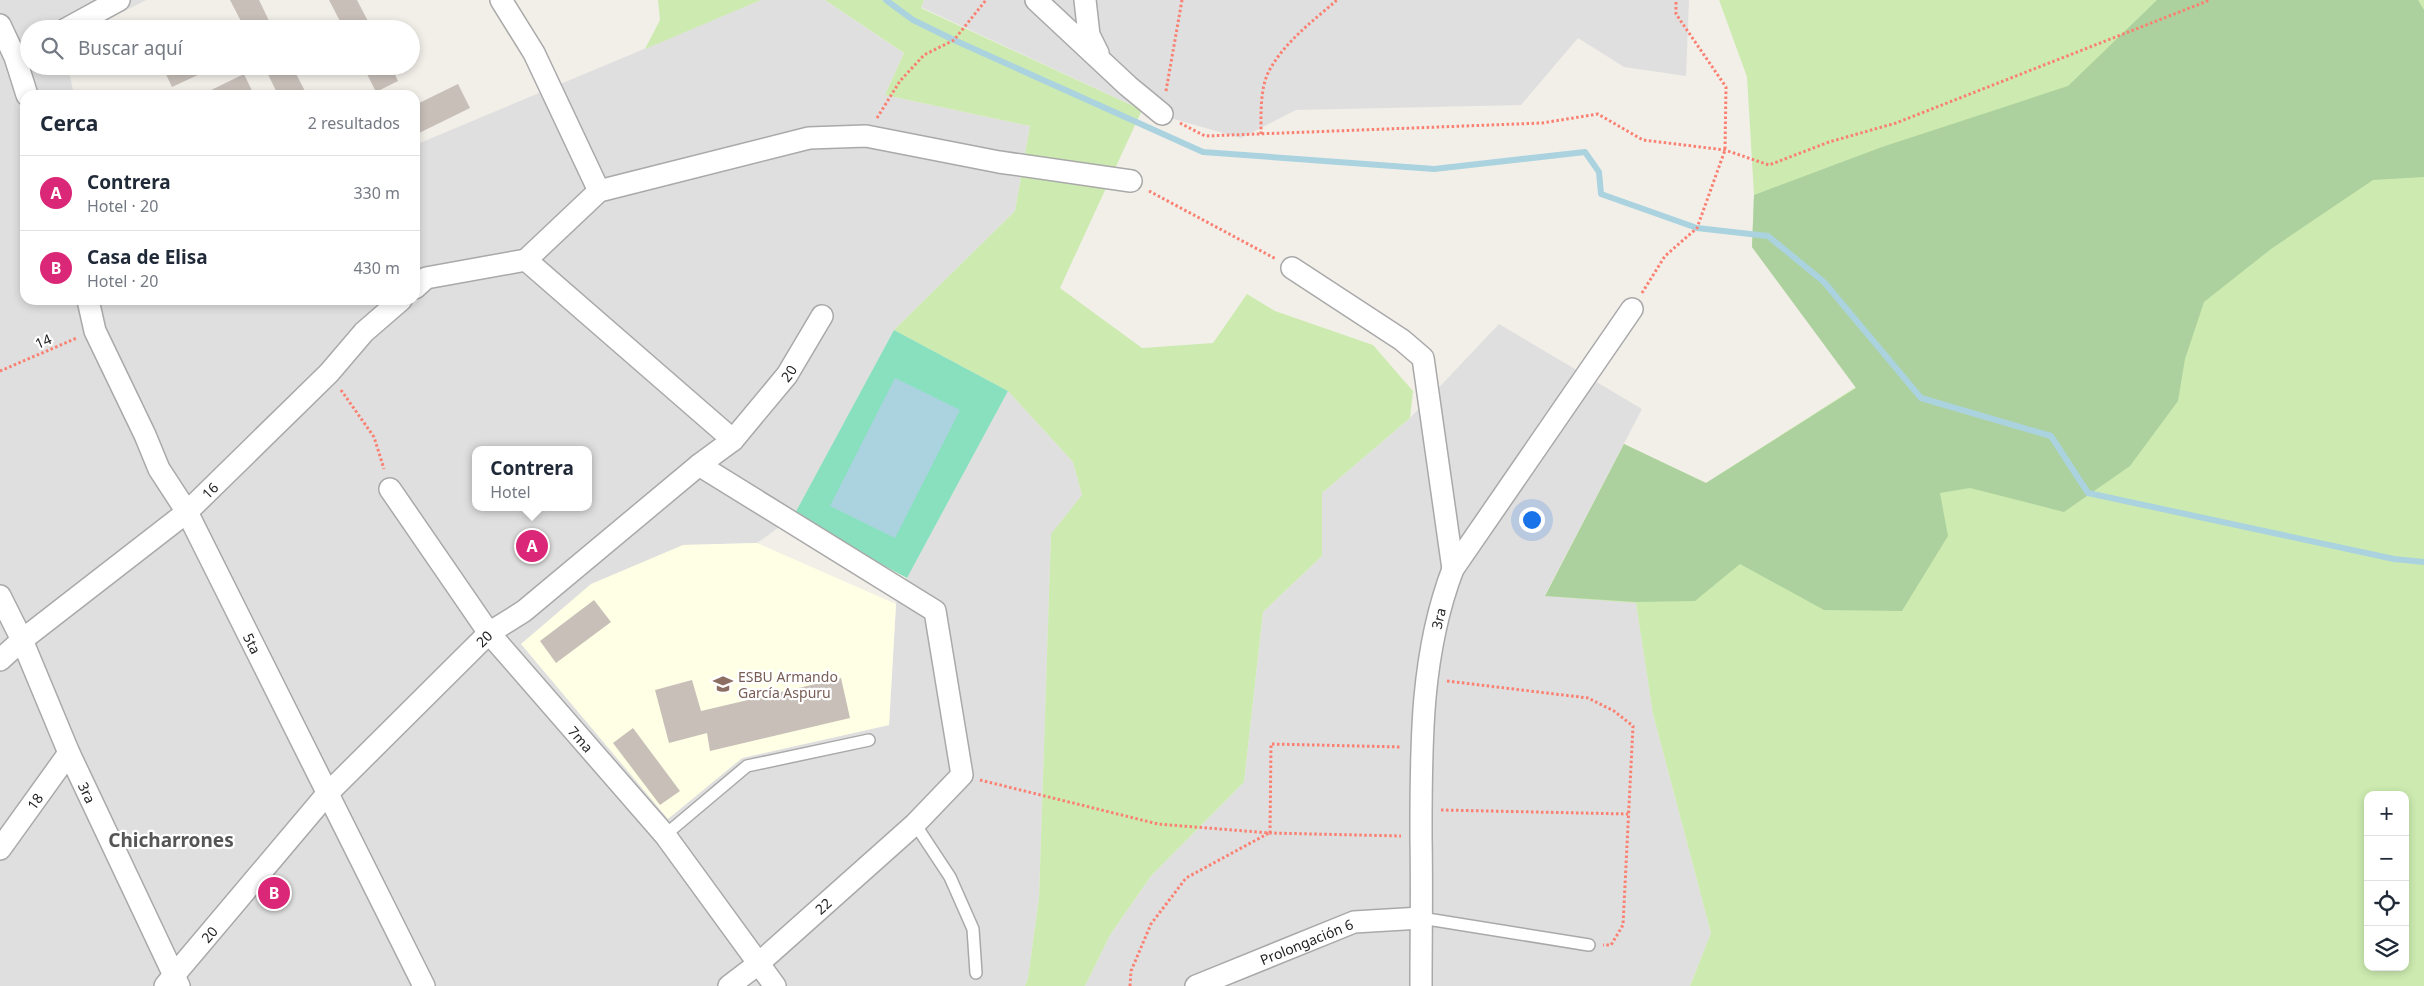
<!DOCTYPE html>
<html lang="es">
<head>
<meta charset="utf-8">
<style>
  body { margin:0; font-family:"Noto Sans",sans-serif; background:#f2f2f3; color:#1f2937 }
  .controls { position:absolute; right:15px; bottom:15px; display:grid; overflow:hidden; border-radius:10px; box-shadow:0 2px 8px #0003 }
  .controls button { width:45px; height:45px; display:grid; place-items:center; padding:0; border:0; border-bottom:1px solid #e0e1e3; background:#fff; color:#1f2937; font:25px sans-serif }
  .you { position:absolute; left:1531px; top:519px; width:18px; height:18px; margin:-12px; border:4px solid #fff; border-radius:50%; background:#1a73e8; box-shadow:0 0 0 8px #1a73e833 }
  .badge { display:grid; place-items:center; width:32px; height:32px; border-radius:50%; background:#db2777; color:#fff; font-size:16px; font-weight:700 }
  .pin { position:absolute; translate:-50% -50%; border:2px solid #fff; box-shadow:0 1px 5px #0006 }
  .popup { position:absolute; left:472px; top:446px; width:120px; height:65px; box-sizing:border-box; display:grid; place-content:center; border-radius:10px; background:#fff; filter:drop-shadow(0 1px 4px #0005); font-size:16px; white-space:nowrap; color:#747a83 }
  .popup b { font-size:19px; color:#1f2937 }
  .popup::after { content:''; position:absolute; left:50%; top:100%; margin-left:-10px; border:10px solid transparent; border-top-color:#fff }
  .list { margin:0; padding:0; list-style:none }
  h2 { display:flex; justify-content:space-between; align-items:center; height:65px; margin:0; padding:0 20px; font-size:21px }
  h2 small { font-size:16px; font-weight:400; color:#747a83 }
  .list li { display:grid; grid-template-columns:32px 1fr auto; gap:15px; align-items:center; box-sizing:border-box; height:75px; padding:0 20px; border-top:1px solid #e0e1e3 }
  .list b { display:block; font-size:19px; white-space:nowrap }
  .list p { margin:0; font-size:16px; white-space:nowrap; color:#747a83 }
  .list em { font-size:16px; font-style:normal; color:#747a83 }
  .icon { flex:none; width:28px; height:28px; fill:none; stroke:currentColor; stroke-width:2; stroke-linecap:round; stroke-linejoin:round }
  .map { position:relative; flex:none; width:2424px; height:986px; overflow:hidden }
  .search { position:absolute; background:#fff; box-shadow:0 2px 8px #0003; left:20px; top:20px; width:400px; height:55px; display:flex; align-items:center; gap:12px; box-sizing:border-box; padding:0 18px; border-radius:28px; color:#747a83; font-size:19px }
  .panel { position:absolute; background:#fff; box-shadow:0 2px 8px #0003; left:20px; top:90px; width:400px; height:215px; border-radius:15px }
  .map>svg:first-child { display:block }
</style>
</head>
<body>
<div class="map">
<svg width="2424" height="986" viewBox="0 0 2424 986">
  <rect width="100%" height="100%" fill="#f2efe9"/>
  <!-- residential -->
  <g fill="#e0dfdf" fill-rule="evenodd">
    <path d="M 0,0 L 146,0 L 90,29 L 29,29 L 29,66 L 68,66 L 74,95 L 25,95 L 25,300 L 415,300 L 415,145 L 761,0 L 825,0 L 904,53 L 885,95 L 1030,126 L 1015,211 L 894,330 L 793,517 L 757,543 L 683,545 L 668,818 L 742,758 L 889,725 L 896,604 L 907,578 L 1008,391 L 1073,462 L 1082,495 L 1051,535 L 1039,898 L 1028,978 L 1025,986 L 0,986 ZM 476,450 L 588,450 L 588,507 L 476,507 Z"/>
    <polygon points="924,0 1689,0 1686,76 1624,67 1578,38 1521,105 1296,110 1241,138 1142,110 921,7"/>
    <polygon points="1499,324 1642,409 1545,595 1636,602 1653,714 1711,933 1690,986 1085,986 1110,935 1151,876 1244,782 1263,612 1322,556 1322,493 1410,418"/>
  </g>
  <!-- education -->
  <polygon fill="#ffffe5" points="757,543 896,604 889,725 742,758 668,819 521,644 591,584 683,545"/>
  <!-- grass -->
  <g fill="#cdebb0" fill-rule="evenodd">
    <polygon points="658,0 761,0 645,49 660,20"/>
    <polygon points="825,0 924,0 921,8 1142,110 1060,288 1142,348 1213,343 1247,294 1275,311 1373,345 1413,391 1410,418 1322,493 1322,556 1263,612 1244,782 1151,876 1110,935 1085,986 1025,986 1028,978 1039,898 1051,534 1082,495 1073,462 1008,391 894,330 1015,211 1030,126 885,95 904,53"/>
    <path d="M 1719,0 L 2424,0 L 2424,986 L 1690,986 L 1711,933 L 1653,714 L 1636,603 L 1545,596 L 1624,444 L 1706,483 L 1856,387 L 1752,247 L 1754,195 L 1747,77 ZM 2368,795 L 2405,795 L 2405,967 L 2368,967 Z"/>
  </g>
  <!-- forest -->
  <polygon fill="#add19e" points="2157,0 2418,0 2424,10 2424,177 2373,180 2271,249 2204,302 2185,359 2178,401 2130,466 2064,512 1970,488 1940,493 1948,536 1902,611 1824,610 1740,564 1695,601 1636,602 1545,596 1624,444 1706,483 1856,388 1752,247 1754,195 1882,147 2068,86"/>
  <!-- pitch -->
  <polygon fill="#88e0be" points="894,330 1008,391 907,578 793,517"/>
  <!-- water -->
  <polygon fill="#aad3df" points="895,378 960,410 895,538 830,506"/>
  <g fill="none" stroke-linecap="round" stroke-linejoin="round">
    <!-- stream -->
    <polyline stroke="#aad3df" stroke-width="6" points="886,0 913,20 954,40 1203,152 1434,169 1585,152 1599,172 1601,194 1697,228 1768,236 1824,282 1921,398 2051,436 2088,493 2394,559 2424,562"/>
  </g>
  <!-- building -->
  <g fill="#c7bfb8">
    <polygon points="230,0 259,0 273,29 245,29"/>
    <polygon points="329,0 357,0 372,29 344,29"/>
    <polygon points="162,66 217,66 172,87"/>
    <polygon points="264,66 292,66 307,95 278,95"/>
    <polygon points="363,66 391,66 398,81 376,92"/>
    <polygon points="244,74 254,95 201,95"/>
    <polygon points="458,84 470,108 415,135 415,105"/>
    <polygon points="594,600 611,622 556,663 540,641"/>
    <polygon points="841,678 850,718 710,751 707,733 669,743 655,690 692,680 701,711"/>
    <polygon points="633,728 680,791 660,805 613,743"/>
  </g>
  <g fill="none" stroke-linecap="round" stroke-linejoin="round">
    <defs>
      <g id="lane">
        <polyline points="915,824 950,877 973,929 976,973"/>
        <polyline points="665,835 747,766 869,740"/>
        <polyline points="1421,918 1589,945"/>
      </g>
      <g id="street">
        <polyline points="501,0 534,53 599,191"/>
        <polyline points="1036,0 1128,86 1162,114"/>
        <polyline points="1085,0 1089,35 1098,53"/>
        <polyline points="0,25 15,57 27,95"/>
        <polyline points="66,29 119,0"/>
        <polyline points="526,260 599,191 809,138 866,136 999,162 1131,181"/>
        <polyline points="526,260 733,440"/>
        <polyline points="1292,268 1402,340 1423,358 1453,569"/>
        <polyline points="415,288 426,278 526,260"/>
        <path id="s1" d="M 88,300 L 95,331 L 145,435 L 159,469 L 187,512 L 424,986"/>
        <polyline points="699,465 935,611 962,775 915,824 758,964 729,986"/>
        <path id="s2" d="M 390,489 L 489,633 L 665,835 L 775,986"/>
        <path id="s3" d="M 0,596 L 22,640 L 69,753 L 179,986"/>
        <path id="s4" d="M 0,660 L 22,640 L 187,512 L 329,373 L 364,332 L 401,300"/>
        <path id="s5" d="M 0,849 L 69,753"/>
        <path id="s6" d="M 165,986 L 327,794 L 489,633 L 524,611 L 699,465 L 733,440 L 787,375 L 822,316"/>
        <path id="s7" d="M 1196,986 L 1354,922 L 1421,918"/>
        <path id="s8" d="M 1421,986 C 1421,937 1422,887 1421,838 C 1421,747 1420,655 1453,569 L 1632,309"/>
      </g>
    </defs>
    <!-- lane casing -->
    <use href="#lane" stroke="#a9a9a9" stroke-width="14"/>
    <!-- street casing -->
    <use href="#street" stroke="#a9a9a9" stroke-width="24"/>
    <!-- path -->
    <g stroke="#fa8072" stroke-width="3" stroke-dasharray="2.5 2.5" stroke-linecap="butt">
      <polyline points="1166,91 1182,0"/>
      <polyline points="877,118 900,81 924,55 954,40 986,0"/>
      <polyline points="1180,123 1205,136 1542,123 1598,114 1643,140 1725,150 1769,165 1829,142 1896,123 2210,0"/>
      <path d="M 1261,134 C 1261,115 1260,90 1268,73 C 1283,43 1313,21 1337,0"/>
      <polyline points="1149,191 1276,259"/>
      <polyline points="1642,293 1665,256 1697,228 1725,150 1726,87 1676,14 1676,0"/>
      <polyline points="0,371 77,338"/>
      <polyline points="341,390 374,437 384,469"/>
      <polyline points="1447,681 1588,698 1614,711 1633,726 1623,925 1611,945 1603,945"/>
      <polyline points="980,780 1158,824 1270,833 1401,836"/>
      <polyline points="1441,810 1628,814"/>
      <polyline points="1270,833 1271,744 1402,747"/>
      <polyline points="1130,986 1131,971 1151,924 1186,878 1269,833"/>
    </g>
    <!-- lane -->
    <use href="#lane" stroke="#fff" stroke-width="11"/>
    <!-- street -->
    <use href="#street" stroke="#fff" stroke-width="21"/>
  </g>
  <!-- icons -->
  <defs>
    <symbol id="school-bare" viewBox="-9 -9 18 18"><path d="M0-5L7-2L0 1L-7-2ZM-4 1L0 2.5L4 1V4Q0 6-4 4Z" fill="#8d6e63" stroke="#fff" stroke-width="2.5" paint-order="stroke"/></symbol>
  </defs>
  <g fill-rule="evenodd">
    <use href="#school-bare" x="709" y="670" width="28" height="28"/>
  </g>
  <g text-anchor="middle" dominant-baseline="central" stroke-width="4.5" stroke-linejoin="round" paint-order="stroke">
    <!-- street labels -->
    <g font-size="14" fill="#222" stroke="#fff">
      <text transform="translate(43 341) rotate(-23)">14</text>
      <text stroke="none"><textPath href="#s6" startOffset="878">20</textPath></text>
      <text stroke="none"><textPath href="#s4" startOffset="270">16</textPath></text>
      <text stroke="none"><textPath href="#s8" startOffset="369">3ra</textPath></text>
      <text stroke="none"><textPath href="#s6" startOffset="472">20</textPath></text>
      <text stroke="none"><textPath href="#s1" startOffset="382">5ta</textPath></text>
      <text stroke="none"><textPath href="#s2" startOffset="315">7ma</textPath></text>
      <text stroke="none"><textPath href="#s3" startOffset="215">3ra</textPath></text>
      <text stroke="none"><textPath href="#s5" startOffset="59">18</textPath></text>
      <text transform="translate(823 906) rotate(-42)">22</text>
      <text stroke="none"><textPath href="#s6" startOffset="68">20</textPath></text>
      <text stroke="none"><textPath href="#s7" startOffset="119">Prolongación 6</textPath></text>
    </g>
    <!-- education labels -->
    <g font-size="14" fill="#785e54" stroke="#fff" text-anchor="start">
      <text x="738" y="676">ESBU Armando<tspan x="738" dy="16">García Aspuru</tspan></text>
    </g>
    <!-- district labels -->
    <g font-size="19" font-weight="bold" fill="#555" stroke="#fff">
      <text x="171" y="840">Chicharrones</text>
    </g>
  </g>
</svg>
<div class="controls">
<button>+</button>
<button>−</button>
<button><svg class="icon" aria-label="locate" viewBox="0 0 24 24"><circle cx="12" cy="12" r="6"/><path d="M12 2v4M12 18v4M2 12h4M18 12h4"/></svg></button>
<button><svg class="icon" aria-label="layers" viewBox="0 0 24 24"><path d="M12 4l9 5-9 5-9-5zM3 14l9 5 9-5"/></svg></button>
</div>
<div class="you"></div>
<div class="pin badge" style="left:532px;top:546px">A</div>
<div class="popup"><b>Contrera</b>Hotel</div>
<div class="pin badge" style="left:274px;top:893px">B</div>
<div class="search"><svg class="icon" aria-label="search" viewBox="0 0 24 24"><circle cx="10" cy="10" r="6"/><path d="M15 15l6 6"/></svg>Buscar aquí</div>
<section class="panel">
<h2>Cerca<small>2 resultados</small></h2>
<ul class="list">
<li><span class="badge">A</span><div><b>Contrera</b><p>Hotel · 20</p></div><em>330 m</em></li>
<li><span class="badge">B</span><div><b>Casa de Elisa</b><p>Hotel · 20</p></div><em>430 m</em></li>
</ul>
</section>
</div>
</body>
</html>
